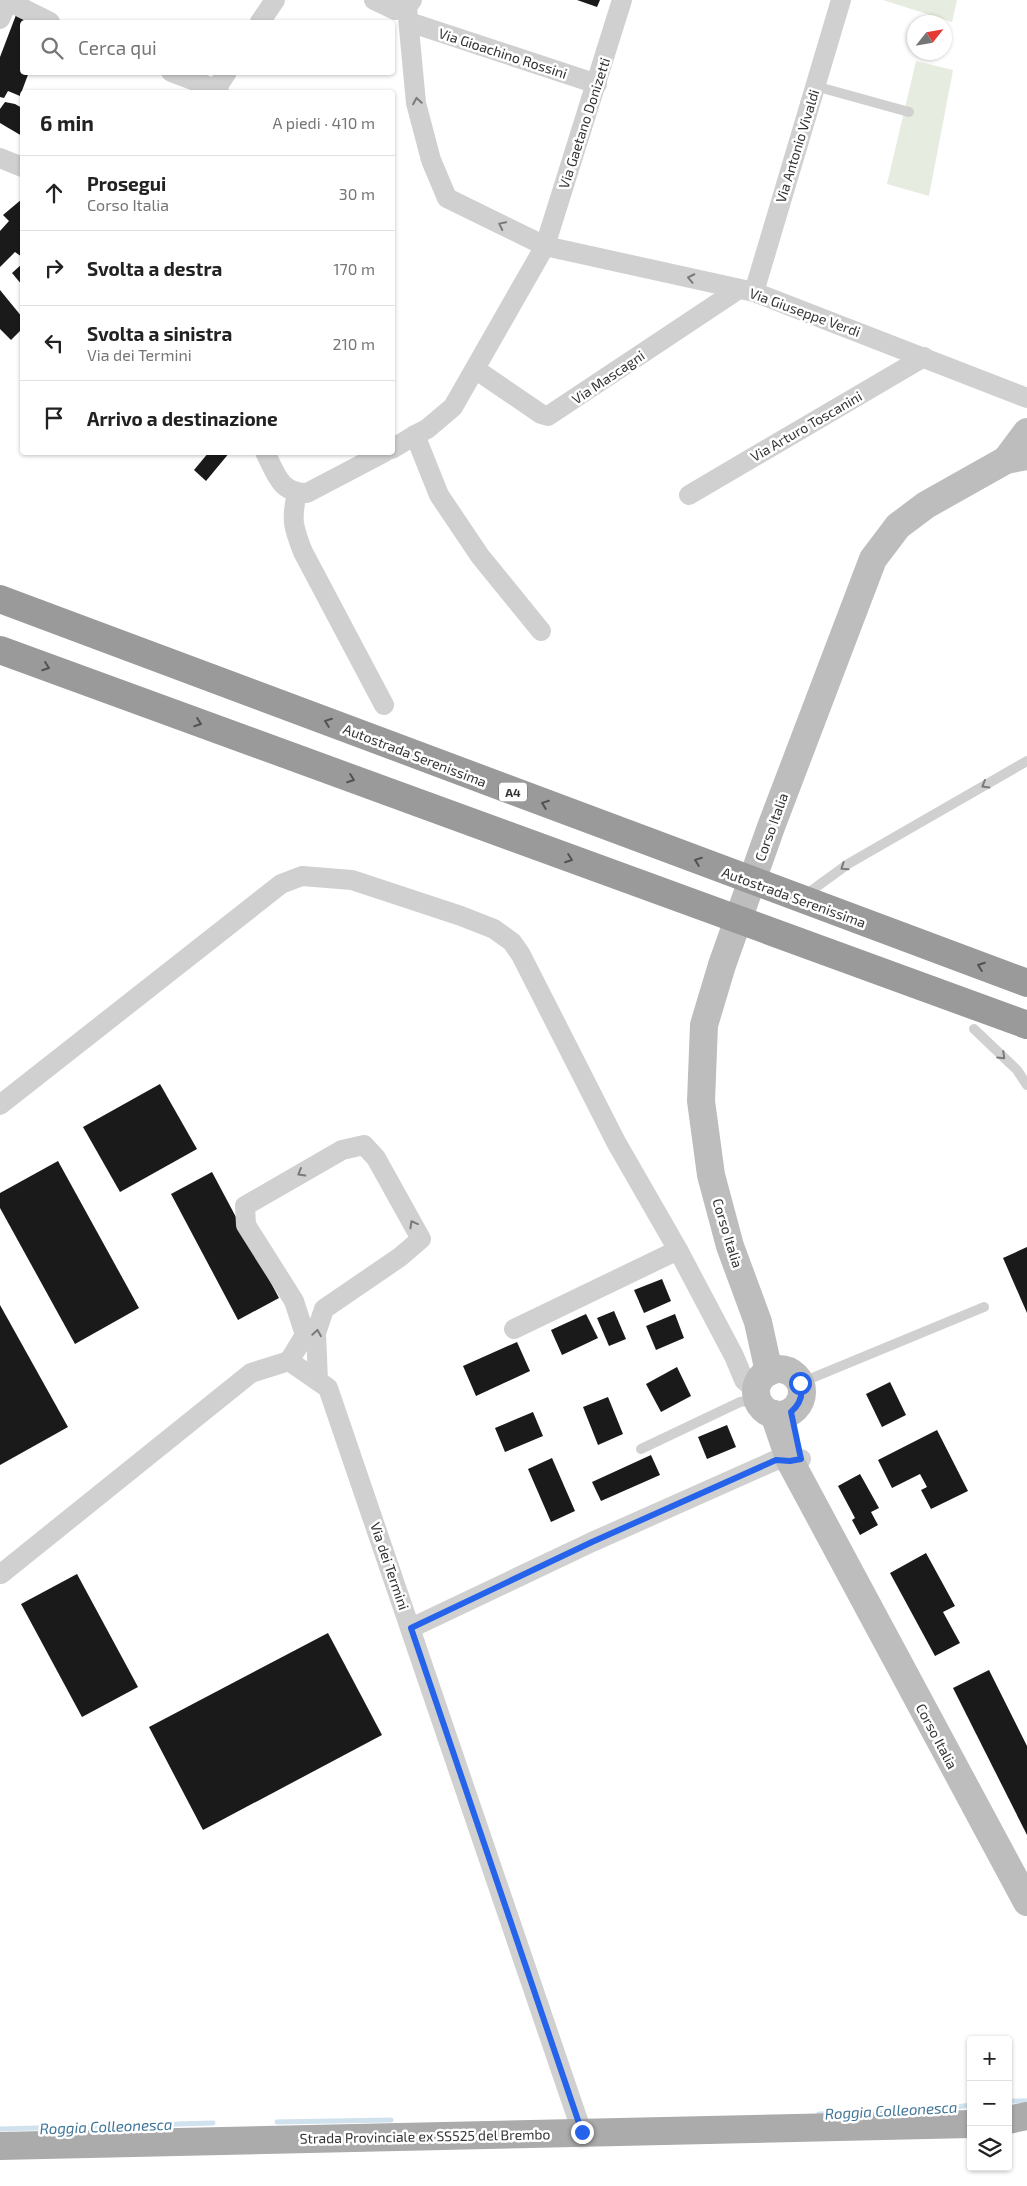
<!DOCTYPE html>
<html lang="it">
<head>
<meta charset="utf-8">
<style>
  body { margin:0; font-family:"Exo 2",sans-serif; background:#f6f6f6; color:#222 }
  .controls { position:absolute; right:15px; bottom:15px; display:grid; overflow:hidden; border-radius:5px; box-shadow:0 1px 4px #0004 }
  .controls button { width:45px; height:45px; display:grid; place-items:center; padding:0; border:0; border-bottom:1px solid #e0e0e0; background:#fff; color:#222; font:25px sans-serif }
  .compass { position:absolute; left:907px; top:15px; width:45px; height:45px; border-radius:50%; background:#fff; box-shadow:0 1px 4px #0004; rotate:59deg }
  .stop { position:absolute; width:15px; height:15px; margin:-11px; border:4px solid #2563eb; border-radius:50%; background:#fff }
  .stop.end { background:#2563eb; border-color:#fff; box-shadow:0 1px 5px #0008 }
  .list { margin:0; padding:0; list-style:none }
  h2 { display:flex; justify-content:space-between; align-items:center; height:65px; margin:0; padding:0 20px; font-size:21px }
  h2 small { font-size:16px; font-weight:400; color:#767676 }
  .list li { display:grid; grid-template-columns:32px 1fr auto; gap:15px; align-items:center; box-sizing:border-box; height:75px; padding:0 20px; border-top:1px solid #e0e0e0 }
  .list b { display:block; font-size:19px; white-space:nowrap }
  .list p { margin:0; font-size:16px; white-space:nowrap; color:#767676 }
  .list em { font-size:16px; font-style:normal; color:#767676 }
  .icon { flex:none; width:28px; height:28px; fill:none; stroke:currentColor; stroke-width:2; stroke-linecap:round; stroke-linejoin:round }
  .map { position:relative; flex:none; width:1027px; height:2186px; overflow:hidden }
  .search { position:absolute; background:#fff; box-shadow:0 1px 4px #0004; left:20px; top:20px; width:375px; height:55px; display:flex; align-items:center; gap:12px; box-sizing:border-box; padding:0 18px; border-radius:5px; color:#767676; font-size:19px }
  .panel { position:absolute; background:#fff; box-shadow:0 1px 4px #0004; left:20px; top:90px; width:375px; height:365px; border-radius:5px }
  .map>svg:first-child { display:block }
</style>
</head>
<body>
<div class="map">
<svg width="1027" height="2186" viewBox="0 0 1027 2186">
  <rect width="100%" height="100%" fill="#fff"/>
  <!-- green -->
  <g fill="#e6ecdf">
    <polygon points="883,0 957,0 952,22"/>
    <polygon points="916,61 953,70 929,196 887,184"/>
  </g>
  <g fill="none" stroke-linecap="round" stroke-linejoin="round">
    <!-- stream -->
    <g stroke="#cfe2ee" stroke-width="5">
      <polyline points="1008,2101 1027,2101"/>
      <polyline points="819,2114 934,2110 971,2105"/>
      <polyline points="277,2122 391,2120"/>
      <polyline points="0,2129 213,2123"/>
    </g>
  </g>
  <!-- building -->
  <g fill="#1a1a1a">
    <polygon points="577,0 600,0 597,7"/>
    <polygon points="16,15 35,22 22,22 22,48 20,54 22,55 22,72 29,72 20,96 8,91 4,98 0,97 0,57"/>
    <polygon points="5,102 15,104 22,108 22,136 0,123 0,109"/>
    <polygon points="22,199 22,257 15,252 0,267 0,231 9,221 3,215"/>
    <polygon points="22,264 22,285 12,273"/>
    <polygon points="0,290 22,317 22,329 11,340 0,329"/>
    <polygon points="209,452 230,452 206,481 194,470"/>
    <polygon points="160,1084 197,1149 120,1192 83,1127"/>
    <polygon points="58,1161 139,1308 75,1344 0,1208 0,1193"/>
    <polygon points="212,1172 279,1298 238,1320 171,1194"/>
    <polygon points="1027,1247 1027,1313 1003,1258"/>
    <polygon points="662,1279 671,1301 644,1313 634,1290"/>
    <polygon points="0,1305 68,1427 0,1465"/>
    <polygon points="614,1311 626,1339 609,1346 597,1318"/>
    <polygon points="586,1314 598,1338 562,1355 551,1330"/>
    <polygon points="675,1314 684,1338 656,1350 646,1326"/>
    <polygon points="517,1342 530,1371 476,1396 463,1366"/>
    <polygon points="677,1367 691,1396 661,1412 646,1384"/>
    <polygon points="890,1382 906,1415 882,1427 866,1394"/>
    <polygon points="608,1397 623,1434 598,1445 583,1407"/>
    <polygon points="533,1412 543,1436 505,1452 495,1428"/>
    <polygon points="727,1425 736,1447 707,1459 698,1437"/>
    <polygon points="937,1430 968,1491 931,1509 921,1490 927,1487 920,1474 892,1488 878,1460"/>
    <polygon points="651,1455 660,1475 601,1501 592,1482"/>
    <polygon points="552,1458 575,1511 551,1522 528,1469"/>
    <polygon points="860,1474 879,1508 871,1512 878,1525 860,1535 852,1520 855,1518 838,1486"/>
    <polygon points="926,1553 955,1606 943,1612 960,1643 935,1656 890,1573"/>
    <polygon points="77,1574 138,1687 82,1717 21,1604"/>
    <polygon points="328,1633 382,1735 203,1830 149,1727"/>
    <polygon points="989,1670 1027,1746 1027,1835 953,1688"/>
  </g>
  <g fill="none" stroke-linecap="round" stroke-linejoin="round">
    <!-- lane -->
    <g stroke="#d0d0d0" stroke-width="10">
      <polyline points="815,86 909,112"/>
      <polyline points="804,896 848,864 1027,761"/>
      <polyline points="974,1029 1017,1070 1027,1085"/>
      <polyline points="800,1383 984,1307"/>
      <polyline points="641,1449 740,1402 758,1399"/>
    </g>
    <!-- street -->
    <g stroke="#d0d0d0" stroke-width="20">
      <polyline points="6,0 50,22"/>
      <polyline points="374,0 395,10 407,7"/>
      <polyline points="412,0 407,7 416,103 431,160 447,198 545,246 754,292 1027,398"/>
      <polyline points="0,19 8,1"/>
      <polyline points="260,22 275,0"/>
      <polyline points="409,22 597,84"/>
      <polyline points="171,72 208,86 219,92"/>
      <polyline points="214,92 227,72"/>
      <polyline points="0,158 22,167"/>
      <polyline points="754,292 841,0"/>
      <polyline points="475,369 541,414 548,416 739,289"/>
      <polyline points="392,449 415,435"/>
      <path d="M 265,452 C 276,474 280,493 307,493 L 385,452"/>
      <path d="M 297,493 C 291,519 293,527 303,552 L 384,705"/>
      <polyline points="689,495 924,357"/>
      <polyline points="541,631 480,556 439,495 415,435 427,429 453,407 545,246 622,0"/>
      <polyline points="0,1105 281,884 302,876 352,880 461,916 494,929 512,942 521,955 616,1142 678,1250 734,1356 744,1380 757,1391"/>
      <polyline points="514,1329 678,1250"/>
      <polyline points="289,1361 305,1335 294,1301 246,1225 245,1206 342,1150 364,1145 376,1158 421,1239 400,1257 324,1309 316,1333 318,1381"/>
      <polyline points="1,1574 251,1373 289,1361 328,1388 582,2132"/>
      <polyline points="411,1628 592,1542 776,1460 790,1461 801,1459"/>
    </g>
    <!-- secondary -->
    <g stroke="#bdbdbd" stroke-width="28">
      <polyline points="1006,460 1027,432"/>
      <circle cx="779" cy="1392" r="23"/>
      <polyline points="769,1372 758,1322 730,1246 711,1175 701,1101 704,1025 722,965 771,827 873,559 898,526 926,505 1006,460 1027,456"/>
      <polyline points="774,1414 790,1461 1027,1902"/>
    </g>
    <!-- primary -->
    <g stroke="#ababab" stroke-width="28">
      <polyline points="1008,2120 1027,2116"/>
      <polyline points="0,2146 971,2124"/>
    </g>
    <!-- highway -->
    <g stroke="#9a9a9a" stroke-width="28">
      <polyline points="0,599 1027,983"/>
      <polyline points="0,650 1027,1025"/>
    </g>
  </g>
  <!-- one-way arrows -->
  <defs><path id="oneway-chevron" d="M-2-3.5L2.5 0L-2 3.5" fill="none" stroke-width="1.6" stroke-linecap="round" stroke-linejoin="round" transform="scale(1.25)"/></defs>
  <g stroke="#7a7a7a">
    <use href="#oneway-chevron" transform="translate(417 101) rotate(-99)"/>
    <use href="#oneway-chevron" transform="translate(502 225) rotate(-154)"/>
    <use href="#oneway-chevron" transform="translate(691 278) rotate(-168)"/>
    <use href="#oneway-chevron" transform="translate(985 785) rotate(150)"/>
    <use href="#oneway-chevron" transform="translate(844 867) rotate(146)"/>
    <use href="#oneway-chevron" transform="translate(1002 1056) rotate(44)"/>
    <use href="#oneway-chevron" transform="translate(301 1173) rotate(150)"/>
    <use href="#oneway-chevron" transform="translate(413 1224) rotate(-119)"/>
    <use href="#oneway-chevron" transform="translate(317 1333) rotate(-81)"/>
  </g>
  <g stroke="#525252">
    <use href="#oneway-chevron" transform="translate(46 667) rotate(20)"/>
    <use href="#oneway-chevron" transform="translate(328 722) rotate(-159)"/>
    <use href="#oneway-chevron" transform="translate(198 723) rotate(20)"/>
    <use href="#oneway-chevron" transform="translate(351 779) rotate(20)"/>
    <use href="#oneway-chevron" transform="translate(545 804) rotate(-159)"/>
    <use href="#oneway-chevron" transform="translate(569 859) rotate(20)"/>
    <use href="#oneway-chevron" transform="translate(698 861) rotate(-159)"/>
    <use href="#oneway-chevron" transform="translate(981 966) rotate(-160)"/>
  </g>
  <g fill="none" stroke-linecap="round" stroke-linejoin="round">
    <!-- route -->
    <path stroke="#2563eb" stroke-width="6" d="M 582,2132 L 411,1628 L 592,1542 L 776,1460 L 790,1461 L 801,1459 L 791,1412 C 800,1404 804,1395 800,1383"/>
  </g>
  <g text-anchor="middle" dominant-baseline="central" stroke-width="5" stroke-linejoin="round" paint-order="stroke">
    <!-- shield labels -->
    <rect fill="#fff" stroke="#707070" stroke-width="1" x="499" y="782.5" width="28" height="19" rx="4"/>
    <g font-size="12" font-weight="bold" fill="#333">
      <text x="513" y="792">A4</text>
    </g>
    <!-- street labels -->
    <g font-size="14" fill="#333" stroke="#fff">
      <text transform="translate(503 53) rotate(18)">Via Gioachino Rossini</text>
      <text transform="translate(584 123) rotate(-72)">Via Gaetano Donizetti</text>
      <text transform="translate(797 146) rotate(-73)">Via Antonio Vivaldi</text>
      <text transform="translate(805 312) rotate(20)">Via Giuseppe Verdi</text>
      <text transform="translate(608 377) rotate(-34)">Via Mascagni</text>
      <text transform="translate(806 426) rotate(-30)">Via Arturo Toscanini</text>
      <text transform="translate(415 755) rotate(21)">Autostrada Serenissima</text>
      <text transform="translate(771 827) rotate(-70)">Corso Italia</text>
      <text transform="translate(794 897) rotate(20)">Autostrada Serenissima</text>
      <text transform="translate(728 1233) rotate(73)">Corso Italia</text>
      <text transform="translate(390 1566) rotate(71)">Via dei Termini</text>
      <text transform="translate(937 1736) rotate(62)">Corso Italia</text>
      <text transform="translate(425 2136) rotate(-1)">Strada Provinciale ex SS525 del Brembo</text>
    </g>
    <!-- water labels -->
    <g font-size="15" font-style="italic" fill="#3f7597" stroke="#fff">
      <text transform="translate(891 2110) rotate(-3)">Roggia Colleonesca</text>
      <text transform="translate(106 2126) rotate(-2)">Roggia Colleonesca</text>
    </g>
  </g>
</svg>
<div class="controls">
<button>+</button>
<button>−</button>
<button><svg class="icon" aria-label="layers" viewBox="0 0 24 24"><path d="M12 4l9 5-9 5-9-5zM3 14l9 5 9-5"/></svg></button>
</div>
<svg class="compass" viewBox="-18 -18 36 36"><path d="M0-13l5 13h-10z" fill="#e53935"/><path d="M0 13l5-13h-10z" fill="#767676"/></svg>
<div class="stop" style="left:800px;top:1383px"></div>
<div class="stop end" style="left:582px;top:2132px"></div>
<div class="search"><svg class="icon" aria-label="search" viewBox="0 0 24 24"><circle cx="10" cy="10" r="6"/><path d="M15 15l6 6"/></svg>Cerca qui</div>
<section class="panel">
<h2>6 min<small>A piedi · 410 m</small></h2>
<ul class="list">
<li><svg class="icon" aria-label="ahead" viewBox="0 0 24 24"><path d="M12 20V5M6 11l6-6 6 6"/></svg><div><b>Prosegui</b><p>Corso Italia</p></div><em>30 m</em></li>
<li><svg class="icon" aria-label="right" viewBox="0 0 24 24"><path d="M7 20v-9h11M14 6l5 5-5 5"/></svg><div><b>Svolta a destra</b></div><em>170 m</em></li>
<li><svg class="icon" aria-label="left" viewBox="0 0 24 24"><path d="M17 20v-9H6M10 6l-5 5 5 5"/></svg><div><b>Svolta a sinistra</b><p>Via dei Termini</p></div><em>210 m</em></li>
<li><svg class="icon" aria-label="arrive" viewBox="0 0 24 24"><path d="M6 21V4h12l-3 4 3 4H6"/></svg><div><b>Arrivo a destinazione</b></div></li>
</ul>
</section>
</div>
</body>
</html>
